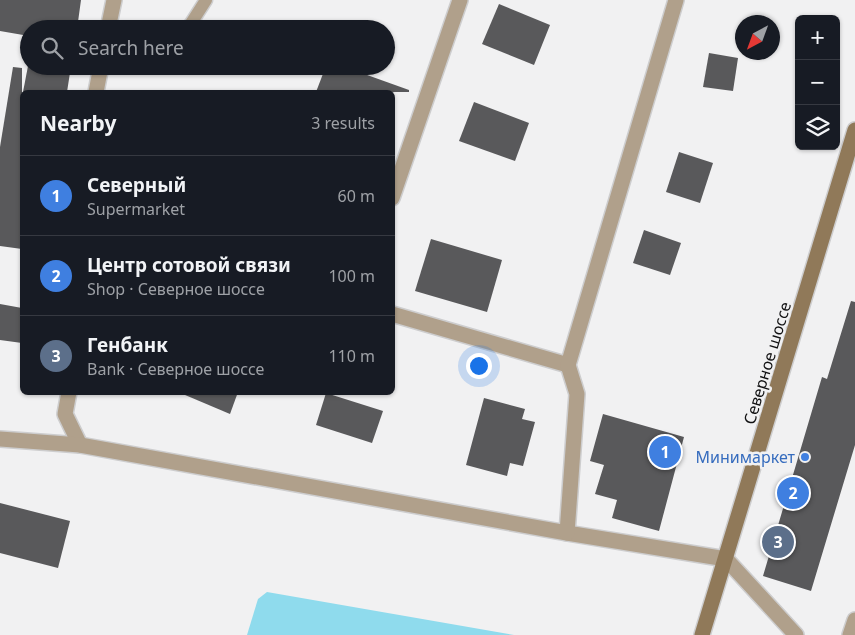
<!DOCTYPE html>
<html lang="en">
<head>
<meta charset="utf-8">
<style>
  body { margin:0; font-family:"Noto Sans",sans-serif; background:#20242c; color:#f1f3f6 }
  .controls { position:absolute; right:15px; top:15px; display:grid; overflow:hidden; border-radius:8px; box-shadow:0 1px 4px #0004 }
  .controls button { width:45px; height:45px; display:grid; place-items:center; padding:0; border:0; border-bottom:1px solid #363941; background:#171b24; color:#f1f3f6; font:25px sans-serif }
  .compass { position:absolute; left:735px; top:15px; width:45px; height:45px; border-radius:50%; background:#171b24; box-shadow:0 1px 4px #0004; rotate:221deg }
  .you { position:absolute; left:478px; top:365px; width:18px; height:18px; margin:-12px; border:4px solid #fff; border-radius:50%; background:#1a73e8; box-shadow:0 0 0 8px #1a73e833 }
  .badge { display:grid; place-items:center; width:32px; height:32px; border-radius:50%; background:#328353; color:#fff; font-size:16px; font-weight:700 }
  .pin { position:absolute; translate:-50% -50%; border:2px solid #fff; box-shadow:0 1px 5px #0006 }
  .list { margin:0; padding:0; list-style:none }
  h2 { display:flex; justify-content:space-between; align-items:center; height:65px; margin:0; padding:0 20px; font-size:21px }
  h2 small { font-size:16px; font-weight:400; color:#9ea1a6 }
  .list li { display:grid; grid-template-columns:32px 1fr auto; gap:15px; align-items:center; box-sizing:border-box; height:80px; padding:0 20px; border-top:1px solid #363941 }
  .list b { display:block; font-size:19px; white-space:nowrap }
  .list p { margin:0; font-size:16px; white-space:nowrap; color:#9ea1a6 }
  .list em { font-size:16px; font-style:normal; color:#9ea1a6 }
  .icon { flex:none; width:28px; height:28px; fill:none; stroke:currentColor; stroke-width:2; stroke-linecap:round; stroke-linejoin:round }
  .map { position:relative; flex:none; width:855px; height:635px; overflow:hidden }
  .search { position:absolute; background:#171b24; box-shadow:0 1px 4px #0004; left:20px; top:20px; width:375px; height:55px; display:flex; align-items:center; gap:12px; box-sizing:border-box; padding:0 18px; border-radius:28px; color:#9ea1a6; font-size:19px }
  .panel { position:absolute; background:#171b24; box-shadow:0 1px 4px #0004; left:20px; top:90px; width:375px; height:305px; border-radius:8px }
  .map>svg:first-child { display:block }
</style>
</head>
<body>
<div class="map">
<svg width="855" height="635" viewBox="0 0 855 635">
  <rect width="100%" height="100%" fill="#f1f1f2"/>
  <!-- water -->
  <polygon fill="#8fdbed" points="267,592 514,635 247,635 258,599"/>
  <!-- building -->
  <g fill="#59595b">
    <polygon points="0,0 81,0 77,29 29,29 29,36 0,31"/>
    <polygon points="499,4 550,25 534,65 482,44"/>
    <polygon points="709,53 738,58 733,91 703,87"/>
    <polygon points="28,66 71,66 67,92 23,92"/>
    <polygon points="326,66 342,66 409,90 409,92 316,92"/>
    <polygon points="13,67 22,68 22,249 0,246 0,147"/>
    <polygon points="474,102 529,123 515,161 459,141"/>
    <polygon points="679,152 713,163 700,203 666,192"/>
    <polygon points="644,230 681,243 670,275 633,263"/>
    <polygon points="431,239 502,260 487,312 415,291"/>
    <polygon points="851,301 855,302 855,445 811,591 763,576 822,377 827,379"/>
    <polygon points="0,304 22,308 22,343 0,340"/>
    <polygon points="178,392 238,392 230,414"/>
    <polygon points="326,393 383,411 372,443 316,425"/>
    <polygon points="484,398 525,409 522,419 535,422 523,466 510,463 507,476 466,465"/>
    <polygon points="603,414 684,437 659,531 612,518 617,500 595,494 604,465 590,461"/>
    <polygon points="0,503 70,521 58,568 0,553"/>
  </g>
  <g fill="none" stroke-linecap="round" stroke-linejoin="round">
    <defs>
      <polyline id="service" points="183,29 190,25 206,0"/>
      <g id="minor">
        <polyline points="108,29 114,0"/>
        <polyline points="96,92 101,66"/>
        <polyline points="392,198 460,0"/>
        <polyline points="392,314 568,365"/>
        <polyline points="69,392 65,414 80,445"/>
        <polyline points="0,439 80,445 567,533 726,559 796,635"/>
        <polyline points="567,533 577,394 568,365 676,0"/>
        <polyline points="850,635 855,620"/>
      </g>
      <polyline id="secondary" points="702,635 855,130"/>
    </defs>
    <!-- service casing -->
    <use href="#service" stroke="#cdcdce" stroke-width="15"/>
    <!-- minor casing -->
    <use href="#minor" stroke="#cdcdce" stroke-width="18"/>
    <!-- secondary casing -->
    <use href="#secondary" stroke="#cdcdce" stroke-width="18"/>
    <!-- service -->
    <use href="#service" stroke="#b0a08b" stroke-width="12"/>
    <!-- minor -->
    <use href="#minor" stroke="#b0a08b" stroke-width="15"/>
    <!-- secondary -->
    <use href="#secondary" stroke="#907959" stroke-width="15"/>
  </g>
  <!-- markers -->
  <circle fill="#3f7fe0" stroke="#f1f1f2" stroke-width="2" cx="805" cy="457" r="5"/>
  <g text-anchor="middle" dominant-baseline="central" stroke-width="5" stroke-linejoin="round" paint-order="stroke">
    <!-- street labels -->
    <g font-size="16" fill="#111112" stroke="#f1f1f2">
      <text transform="translate(767 363) rotate(-73)">Северное шоссе</text>
    </g>
    <!-- shop labels -->
    <g font-size="16" fill="#366cbe" stroke="#f1f1f2" text-anchor="end">
      <text x="795" y="457">Минимаркет</text>
    </g>
  </g>
</svg>
<div class="controls">
<button>+</button>
<button>−</button>
<button><svg class="icon" aria-label="layers" viewBox="0 0 24 24"><path d="M12 4l9 5-9 5-9-5zM3 14l9 5 9-5"/></svg></button>
</div>
<svg class="compass" viewBox="-18 -18 36 36"><path d="M0-13l5 13h-10z" fill="#e53935"/><path d="M0 13l5-13h-10z" fill="#9ea1a6"/></svg>
<div class="you"></div>
<div class="pin badge" style="left:665px;top:452px;background:#3f7fe0">1</div>
<div class="pin badge" style="left:793px;top:493px;background:#3f7fe0">2</div>
<div class="pin badge" style="left:778px;top:542px;background:#5c6f8a">3</div>
<div class="search"><svg class="icon" aria-label="search" viewBox="0 0 24 24"><circle cx="10" cy="10" r="6"/><path d="M15 15l6 6"/></svg>Search here</div>
<section class="panel">
<h2>Nearby<small>3 results</small></h2>
<ul class="list">
<li><span class="badge" style="background:#3f7fe0">1</span><div><b>Северный</b><p>Supermarket</p></div><em>60 m</em></li>
<li><span class="badge" style="background:#3f7fe0">2</span><div><b>Центр сотовой связи</b><p>Shop · Северное шоссе</p></div><em>100 m</em></li>
<li><span class="badge" style="background:#5c6f8a">3</span><div><b>Генбанк</b><p>Bank · Северное шоссе</p></div><em>110 m</em></li>
</ul>
</section>
</div>
</body>
</html>
